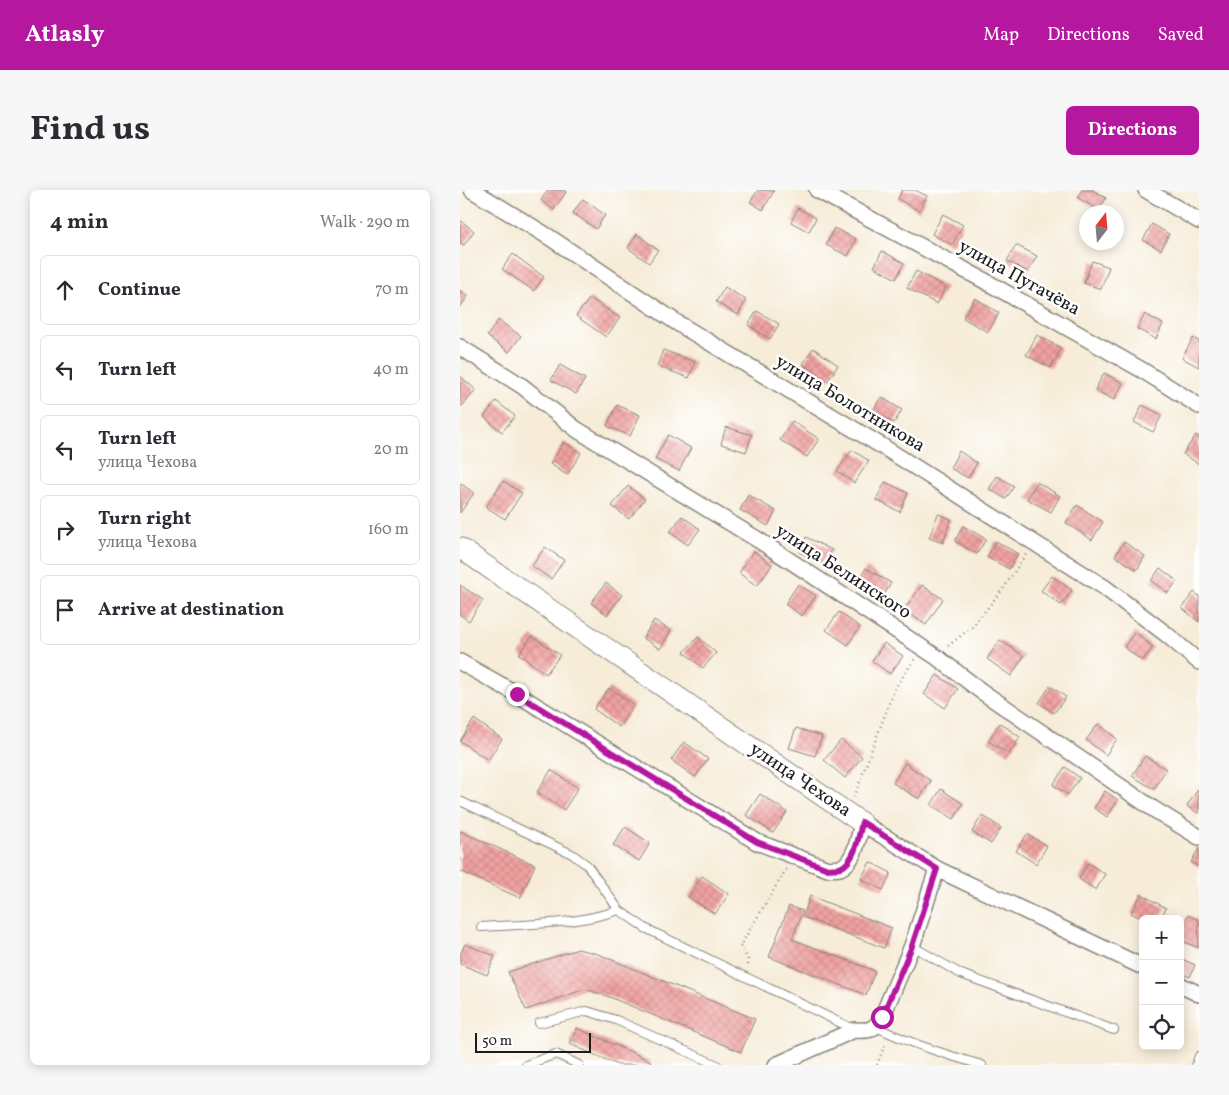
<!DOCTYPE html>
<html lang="en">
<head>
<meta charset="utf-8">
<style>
  body { margin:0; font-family:Vollkorn,serif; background:#f7f7f7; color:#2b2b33 }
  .controls { position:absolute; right:15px; bottom:15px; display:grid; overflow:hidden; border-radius:8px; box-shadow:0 2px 12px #0003 }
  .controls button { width:45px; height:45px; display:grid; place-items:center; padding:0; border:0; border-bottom:1px solid #e1e1e2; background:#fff; color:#2b2b33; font:25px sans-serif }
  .compass { position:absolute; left:619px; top:15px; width:45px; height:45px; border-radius:50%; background:#fff; box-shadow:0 2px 12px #0003; rotate:16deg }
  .scale { position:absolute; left:15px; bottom:12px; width:116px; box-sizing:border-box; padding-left:5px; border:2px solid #1c1c1c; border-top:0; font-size:14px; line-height:18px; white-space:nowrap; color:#1c1c1c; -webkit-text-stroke:4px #fff; paint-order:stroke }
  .stop { position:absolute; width:15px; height:15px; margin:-11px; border:4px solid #b5179e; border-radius:50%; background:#fff }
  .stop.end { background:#b5179e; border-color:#fff; box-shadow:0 1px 5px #0008 }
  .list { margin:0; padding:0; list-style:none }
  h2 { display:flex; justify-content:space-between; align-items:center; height:65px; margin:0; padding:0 20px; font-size:21px }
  h2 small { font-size:16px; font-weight:400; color:#7c7c81 }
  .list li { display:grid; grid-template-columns:32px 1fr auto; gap:15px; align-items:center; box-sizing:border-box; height:70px; margin:0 10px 10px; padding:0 10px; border:1px solid #e1e1e2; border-radius:8px }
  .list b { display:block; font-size:19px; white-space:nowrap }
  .list p { margin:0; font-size:16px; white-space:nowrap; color:#7c7c81 }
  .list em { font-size:16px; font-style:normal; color:#7c7c81 }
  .icon { flex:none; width:28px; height:28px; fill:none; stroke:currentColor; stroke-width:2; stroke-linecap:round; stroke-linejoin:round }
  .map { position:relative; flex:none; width:739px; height:875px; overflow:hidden; border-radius:8px }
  header { display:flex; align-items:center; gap:30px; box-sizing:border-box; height:70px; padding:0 25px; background:#b5179e; color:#fff }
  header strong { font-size:24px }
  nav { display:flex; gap:28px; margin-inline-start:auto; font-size:18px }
  .intro { display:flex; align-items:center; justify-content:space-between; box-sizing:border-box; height:120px; padding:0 30px }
  h1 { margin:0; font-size:35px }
  .button { padding:12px 22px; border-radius:8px; background:#b5179e; color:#fff; font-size:18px; font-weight:700 }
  main { display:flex; gap:30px; padding:0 30px }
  aside { flex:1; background:#fff; border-radius:8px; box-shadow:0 2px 12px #0003 }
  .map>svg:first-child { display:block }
</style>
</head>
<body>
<header>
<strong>Atlasly</strong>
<nav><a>Map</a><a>Directions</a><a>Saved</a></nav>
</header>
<div class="intro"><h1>Find us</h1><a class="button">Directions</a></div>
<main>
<aside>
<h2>4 min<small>Walk · 290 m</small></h2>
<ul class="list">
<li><svg class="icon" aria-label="ahead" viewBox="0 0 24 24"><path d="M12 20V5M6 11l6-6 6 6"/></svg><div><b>Continue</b></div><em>70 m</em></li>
<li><svg class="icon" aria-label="left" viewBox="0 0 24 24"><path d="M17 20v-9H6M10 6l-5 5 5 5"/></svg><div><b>Turn left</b></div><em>40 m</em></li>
<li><svg class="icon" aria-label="left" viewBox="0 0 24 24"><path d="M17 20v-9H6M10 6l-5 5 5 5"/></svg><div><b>Turn left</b><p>улица Чехова</p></div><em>20 m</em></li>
<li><svg class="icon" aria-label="right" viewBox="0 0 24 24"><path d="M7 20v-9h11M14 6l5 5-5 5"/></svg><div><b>Turn right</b><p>улица Чехова</p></div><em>160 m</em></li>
<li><svg class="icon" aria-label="arrive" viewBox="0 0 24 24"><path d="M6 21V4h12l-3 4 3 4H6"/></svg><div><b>Arrive at destination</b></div></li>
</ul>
</aside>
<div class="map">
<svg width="739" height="875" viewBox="0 0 739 875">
  <defs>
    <pattern id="building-cross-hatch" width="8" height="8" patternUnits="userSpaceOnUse" patternTransform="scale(1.25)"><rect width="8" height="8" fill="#f0a2a0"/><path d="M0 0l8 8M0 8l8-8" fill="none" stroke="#cd8b89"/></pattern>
  </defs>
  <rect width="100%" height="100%" fill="#fff"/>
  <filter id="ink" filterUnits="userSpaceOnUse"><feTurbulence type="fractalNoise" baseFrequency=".02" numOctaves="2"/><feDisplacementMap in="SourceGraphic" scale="10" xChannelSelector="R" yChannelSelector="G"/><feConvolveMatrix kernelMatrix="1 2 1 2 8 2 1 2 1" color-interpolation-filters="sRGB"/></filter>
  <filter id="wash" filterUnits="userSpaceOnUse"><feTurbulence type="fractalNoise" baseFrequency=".0096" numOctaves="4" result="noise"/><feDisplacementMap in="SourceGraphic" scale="20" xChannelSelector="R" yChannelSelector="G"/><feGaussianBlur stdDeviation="1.12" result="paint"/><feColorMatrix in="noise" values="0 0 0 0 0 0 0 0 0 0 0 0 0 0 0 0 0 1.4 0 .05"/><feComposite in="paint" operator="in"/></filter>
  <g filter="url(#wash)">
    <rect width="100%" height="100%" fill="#f6ecd8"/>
    <g id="blocks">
      <!-- building -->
      <g fill="url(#building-cross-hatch)">
        <polygon points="88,0 103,0 106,2 94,20 81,10"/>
        <polygon points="298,0 314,1 303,20 290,12"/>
        <polygon points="442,0 455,0 467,6 459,21 438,9"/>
        <polygon points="622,0 633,0 646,8 639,20 618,8"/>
        <polygon points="123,9 145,25 136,39 113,23"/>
        <polygon points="338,18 356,28 349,42 331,32"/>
        <polygon points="483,24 503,35 492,55 472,44"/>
        <polygon points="0,30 14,41 4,55 0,53"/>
        <polygon points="692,34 709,44 701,60 683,50"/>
        <polygon points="374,38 396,49 388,66 366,55"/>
        <polygon points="177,44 198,60 189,73 168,58"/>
        <polygon points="556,55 577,66 568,82 547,71"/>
        <polygon points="422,61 444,73 436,89 414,77"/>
        <polygon points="53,64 84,87 74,101 42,79"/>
        <polygon points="632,71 649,77 641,99 624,93"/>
        <polygon points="456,81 486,97 477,114 447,98"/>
        <polygon points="265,97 286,110 278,125 256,112"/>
        <polygon points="0,100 8,106 0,117"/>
        <polygon points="130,108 160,128 146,147 116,126"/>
        <polygon points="515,108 539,123 528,142 503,128"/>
        <polygon points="297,121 319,134 310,149 288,135"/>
        <polygon points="685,124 703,134 696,149 677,139"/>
        <polygon points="38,130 61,146 49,162 27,146"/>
        <polygon points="577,145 601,158 591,178 566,165"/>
        <polygon points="733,148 739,151 739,177 722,168"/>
        <polygon points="353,158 378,175 368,191 343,174"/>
        <polygon points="203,160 235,172 229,188 197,176"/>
        <polygon points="100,175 125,189 116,204 91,190"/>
        <polygon points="644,183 663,193 654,210 635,200"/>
        <polygon points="0,186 16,200 2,216 0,214"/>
        <polygon points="421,207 442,220 434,233 413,221"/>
        <polygon points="36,211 55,226 42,242 24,227"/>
        <polygon points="157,215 180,225 170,246 147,236"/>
        <polygon points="682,215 702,225 693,242 674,232"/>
        <polygon points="332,231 359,249 347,267 320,250"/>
        <polygon points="266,237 292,245 286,262 261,254"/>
        <polygon points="208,245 231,258 219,281 195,269"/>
        <polygon points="736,245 739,247 739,274 723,264"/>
        <polygon points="104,252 121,263 107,285 90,274"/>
        <polygon points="392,260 409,271 394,293 377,281"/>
        <polygon points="499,261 517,273 508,288 490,278"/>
        <polygon points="537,286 554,296 546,309 529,299"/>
        <polygon points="43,291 62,303 45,329 26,317"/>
        <polygon points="425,292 448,303 440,322 416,310"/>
        <polygon points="577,292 600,306 591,322 567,309"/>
        <polygon points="0,293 14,303 0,323"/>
        <polygon points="168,296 185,309 169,329 152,316"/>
        <polygon points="288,305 316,321 308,336 280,320"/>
        <polygon points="617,315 643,332 632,350 606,333"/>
        <polygon points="478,324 491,329 483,353 469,348"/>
        <polygon points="222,326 240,339 228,355 210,342"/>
        <polygon points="503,336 526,349 517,364 495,351"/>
        <polygon points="346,347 372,360 365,375 339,362"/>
        <polygon points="536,351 558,364 549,379 527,367"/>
        <polygon points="664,352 685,366 677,380 655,366"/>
        <polygon points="85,357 104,370 91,389 72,376"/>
        <polygon points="294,361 312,375 297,396 279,383"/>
        <polygon points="406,378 431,393 423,407 398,391"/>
        <polygon points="700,378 717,391 708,403 691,391"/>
        <polygon points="592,386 612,400 601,415 581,401"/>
        <polygon points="146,393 162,405 147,425 131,413"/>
        <polygon points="338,394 356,406 342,426 325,414"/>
        <polygon points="0,395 23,410 9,431 0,425"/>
        <polygon points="462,395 483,409 466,435 444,420"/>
        <polygon points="734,402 739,406 739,432 722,418"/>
        <polygon points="379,422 400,437 388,455 366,440"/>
        <polygon points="194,430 211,441 200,459 183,448"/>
        <polygon points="675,442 693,457 682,471 664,457"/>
        <polygon points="72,446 100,465 86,484 59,464"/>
        <polygon points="238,447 256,463 243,478 224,462"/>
        <polygon points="540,450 564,466 551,486 527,469"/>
        <polygon points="424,453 443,466 430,484 412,471"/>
        <polygon points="477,485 498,499 485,518 464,504"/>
        <polygon points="590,496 606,507 594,523 579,513"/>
        <polygon points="149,498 174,515 159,537 134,519"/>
        <polygon points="14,529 42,549 28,570 0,551"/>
        <polygon points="540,533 560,547 549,564 528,551"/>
        <polygon points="638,534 657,549 646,565 626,550"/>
        <polygon points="336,538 362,546 355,566 329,558"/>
        <polygon points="381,550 402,567 385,588 364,570"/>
        <polygon points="224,552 248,569 235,587 211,570"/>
        <polygon points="685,566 706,579 694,599 672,586"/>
        <polygon points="445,573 471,591 459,609 433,593"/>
        <polygon points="605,577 620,588 608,605 593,595"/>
        <polygon points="91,580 118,598 104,620 77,602"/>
        <polygon points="739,598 739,624 727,616"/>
        <polygon points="481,599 503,614 494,629 471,615"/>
        <polygon points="645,601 658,610 647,627 634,618"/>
        <polygon points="300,604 327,622 313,643 286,625"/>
        <polygon points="522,625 541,638 531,654 512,642"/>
        <polygon points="165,637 190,653 179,671 153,655"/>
        <polygon points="0,641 75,675 60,708 0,681"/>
        <polygon points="567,644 587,656 576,674 556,661"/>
        <polygon points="739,658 739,677 731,672"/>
        <polygon points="410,672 431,683 423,700 401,689"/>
        <polygon points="628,673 645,684 636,700 619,689"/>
        <polygon points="242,686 269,704 255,724 228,707"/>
        <polygon points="681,704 706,718 700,729 682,729 671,723"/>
        <polygon points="350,706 432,738 424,758 343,727"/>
        <polygon points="329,716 343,721 332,749 415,781 406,805 309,767"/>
        <polygon points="728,725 739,730 738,758 720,750 720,743"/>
        <polygon points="5,754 35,766 27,785 0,774 0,765"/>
        <polygon points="118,759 138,764 295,829 281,862 147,806 125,799 66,820 48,782"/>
        <polygon points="720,768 735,775 730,787 720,783"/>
        <polygon points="117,838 191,871 189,875 158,875 110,854"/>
      </g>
    </g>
  </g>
  <g filter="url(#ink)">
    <use href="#blocks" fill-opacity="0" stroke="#89847a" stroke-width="1"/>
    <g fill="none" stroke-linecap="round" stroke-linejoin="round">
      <defs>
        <g id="lane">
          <polyline points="0,611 112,664 127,675 159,720 185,738 393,839"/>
          <path d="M 21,737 C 68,734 115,735 159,720"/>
          <polyline points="452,756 501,784 654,840"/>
          <polyline points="79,833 127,821 156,830 257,875"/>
          <path d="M 416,837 C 450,853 486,865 522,875"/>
          <polyline points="66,875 96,864 119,875"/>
          <polyline points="736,875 739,866"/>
        </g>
        <g id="street">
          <polyline points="12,0 89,47 219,134 425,258 644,397 706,444 739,472"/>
          <polyline points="357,0 525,91 682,180 739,216"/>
          <polyline points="686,0 739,31"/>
          <polyline points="0,157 62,196 116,239 300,351 478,468 521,501 695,620 739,647"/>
          <path d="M 0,472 L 57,504 L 297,652 L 368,679 C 371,678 377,679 380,678 C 395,672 399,646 402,633 L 477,679 L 683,777"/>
          <polyline points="720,795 739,804"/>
          <path d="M 316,875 L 394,840 C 410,841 413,841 422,827 L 452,756 L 477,679"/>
        </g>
        <polyline id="secondary" points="0,358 402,633"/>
      </defs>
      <!-- lane casing -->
      <use href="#lane" stroke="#89847a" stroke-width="10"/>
      <!-- street casing -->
      <use href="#street" stroke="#89847a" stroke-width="18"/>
      <!-- secondary casing -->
      <use href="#secondary" stroke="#89847a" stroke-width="22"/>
      <!-- path -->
      <g stroke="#89847a" stroke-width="2.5" stroke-dasharray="1 4" stroke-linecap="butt">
        <polyline points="488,456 512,437 543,399 566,364"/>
        <polyline points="394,607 435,498 455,469"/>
        <polyline points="288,775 288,769 280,756 327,678"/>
        <polyline points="417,875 425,854"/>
      </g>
      <!-- lane -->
      <use href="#lane" stroke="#fff" stroke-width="8"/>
      <!-- street -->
      <use href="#street" stroke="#fff" stroke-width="15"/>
      <!-- secondary -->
      <use href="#secondary" stroke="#fff" stroke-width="20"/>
    </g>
  </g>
  <g fill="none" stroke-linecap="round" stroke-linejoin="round" filter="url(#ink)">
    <!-- route -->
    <path stroke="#b5179e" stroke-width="6" d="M 57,504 L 297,652 L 368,679 C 371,678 376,679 380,678 C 395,672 399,646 402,632 L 477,679 L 452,756 L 422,827"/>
  </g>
  <g text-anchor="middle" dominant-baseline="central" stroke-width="5" stroke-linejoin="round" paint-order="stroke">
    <!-- street labels -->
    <g font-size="19" fill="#1c1c1c" stroke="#fff">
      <text transform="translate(559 88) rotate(29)">улица Пугачёва</text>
      <text transform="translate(390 214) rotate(31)">улица Болотникова</text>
      <text transform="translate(383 382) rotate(33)">улица Белинского</text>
      <text transform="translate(340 590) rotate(34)">улица Чехова</text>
    </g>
  </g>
</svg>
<div class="controls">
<button>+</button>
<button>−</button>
<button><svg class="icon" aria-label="locate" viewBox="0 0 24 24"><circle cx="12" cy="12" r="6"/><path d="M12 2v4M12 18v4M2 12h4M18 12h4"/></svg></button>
</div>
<svg class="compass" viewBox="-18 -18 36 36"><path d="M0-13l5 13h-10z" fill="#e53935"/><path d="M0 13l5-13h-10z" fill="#7c7c81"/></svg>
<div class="scale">50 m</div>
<div class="stop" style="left:422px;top:827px"></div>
<div class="stop end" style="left:57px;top:504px"></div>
</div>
</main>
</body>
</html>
